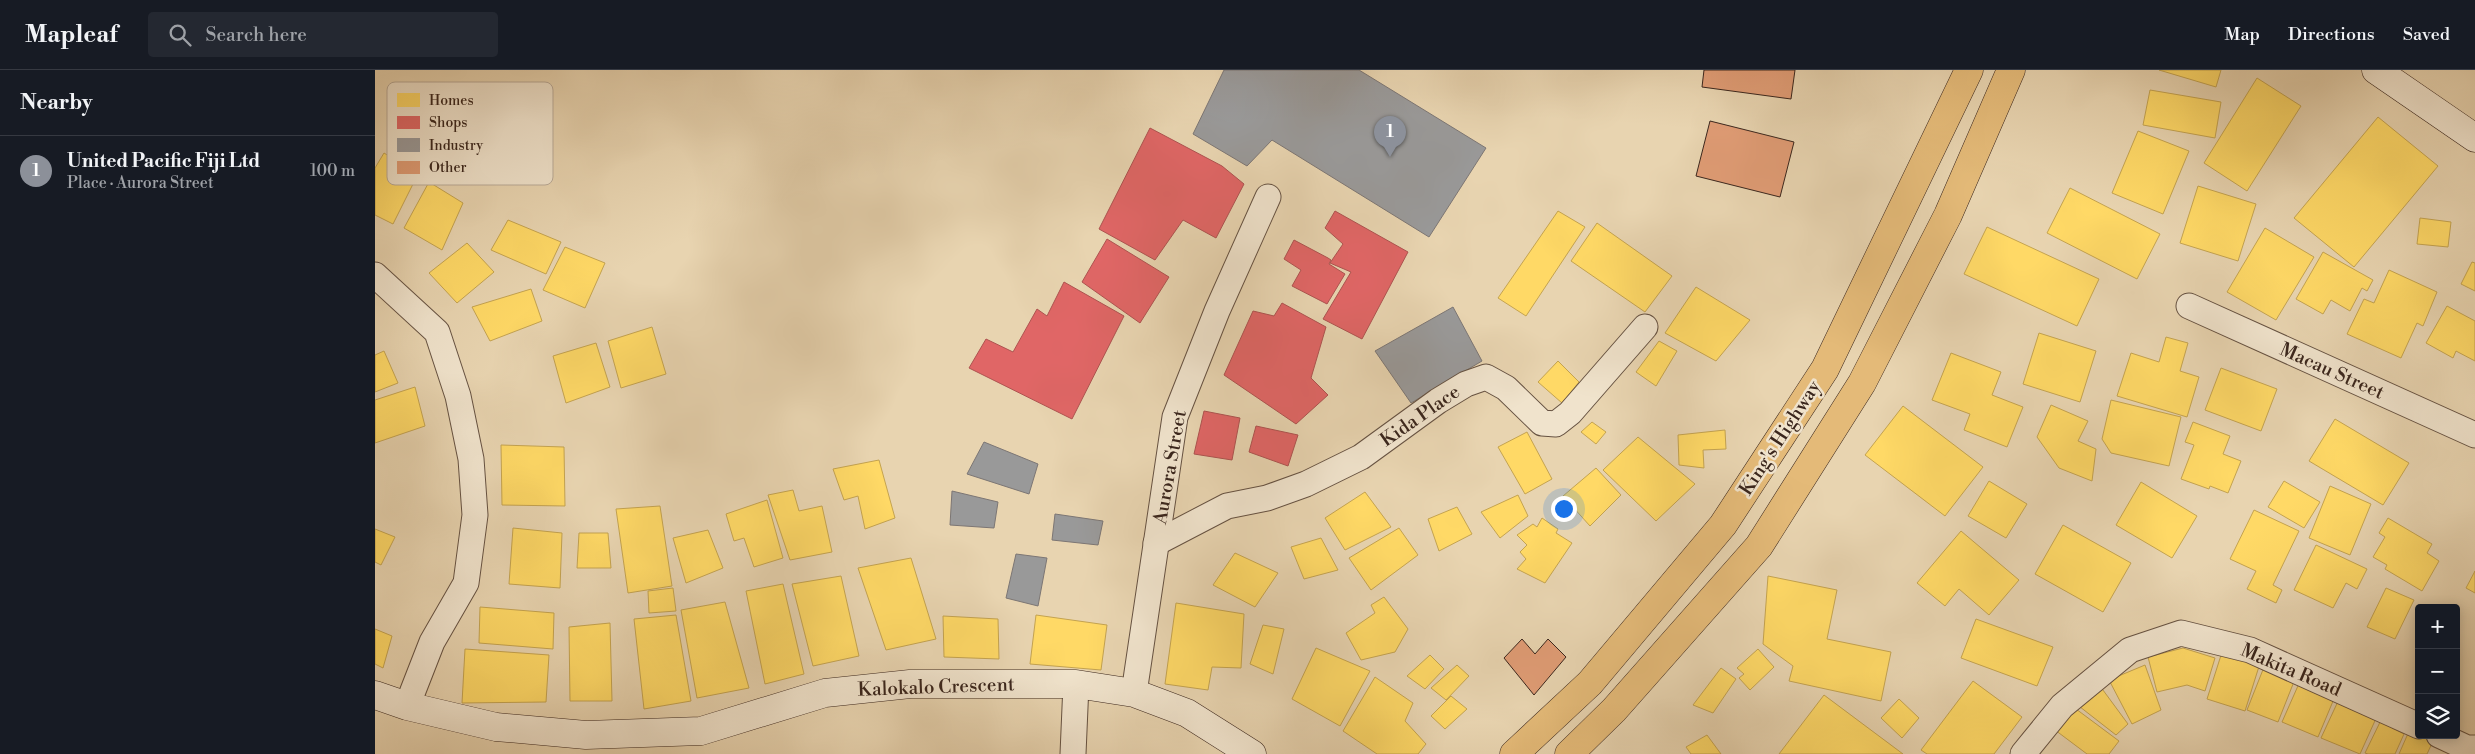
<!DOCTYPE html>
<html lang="en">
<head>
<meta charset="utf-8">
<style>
  body { margin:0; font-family:"Libre Bodoni",serif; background:#242831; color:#f1f3f6 }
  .controls { position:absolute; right:15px; bottom:15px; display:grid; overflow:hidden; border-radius:5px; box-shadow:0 2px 12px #0003 }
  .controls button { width:45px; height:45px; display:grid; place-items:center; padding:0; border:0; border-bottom:1px solid #363941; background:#171b24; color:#f1f3f6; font:25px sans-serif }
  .you { position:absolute; left:1188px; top:438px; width:18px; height:18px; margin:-12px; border:4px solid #fff; border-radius:50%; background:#1a73e8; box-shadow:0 0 0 8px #1a73e833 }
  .badge { display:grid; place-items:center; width:32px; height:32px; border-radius:50%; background:#8c9099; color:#fff; font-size:16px; font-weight:700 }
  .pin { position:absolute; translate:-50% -41px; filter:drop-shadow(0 1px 2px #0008) }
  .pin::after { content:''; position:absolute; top:26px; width:18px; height:15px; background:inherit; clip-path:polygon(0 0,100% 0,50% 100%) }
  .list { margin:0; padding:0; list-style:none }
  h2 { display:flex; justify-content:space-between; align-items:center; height:65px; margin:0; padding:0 20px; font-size:21px }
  h2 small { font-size:16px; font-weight:400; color:#9ea1a6 }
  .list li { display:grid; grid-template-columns:32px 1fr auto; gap:15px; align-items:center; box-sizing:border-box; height:70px; padding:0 20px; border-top:1px solid #363941 }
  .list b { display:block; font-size:19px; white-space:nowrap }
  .list p { margin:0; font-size:16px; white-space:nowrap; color:#9ea1a6 }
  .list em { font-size:16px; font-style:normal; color:#9ea1a6 }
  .icon { flex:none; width:28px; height:28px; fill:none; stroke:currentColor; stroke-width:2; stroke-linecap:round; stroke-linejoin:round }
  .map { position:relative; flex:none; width:2100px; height:684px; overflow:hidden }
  header { display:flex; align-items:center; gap:30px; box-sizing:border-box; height:70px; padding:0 25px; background:#171b24; border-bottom:1px solid #363941 }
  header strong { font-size:24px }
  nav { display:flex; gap:28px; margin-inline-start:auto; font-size:18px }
  .search { width:350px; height:45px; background:#242831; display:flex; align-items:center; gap:12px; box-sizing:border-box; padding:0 18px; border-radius:5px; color:#9ea1a6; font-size:19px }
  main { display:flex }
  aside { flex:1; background:#171b24 }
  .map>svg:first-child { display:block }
</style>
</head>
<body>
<header>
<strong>Mapleaf</strong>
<div class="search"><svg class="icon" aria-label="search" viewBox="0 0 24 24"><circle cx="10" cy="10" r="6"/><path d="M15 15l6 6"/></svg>Search here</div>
<nav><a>Map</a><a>Directions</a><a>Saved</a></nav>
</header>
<main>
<aside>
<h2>Nearby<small></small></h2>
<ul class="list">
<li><span class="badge">1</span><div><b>United Pacific Fiji Ltd</b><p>Place · Aurora Street</p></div><em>100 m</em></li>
</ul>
</aside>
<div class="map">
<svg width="2100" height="684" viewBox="0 0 2100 684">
  <rect width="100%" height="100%" fill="#e8d4b0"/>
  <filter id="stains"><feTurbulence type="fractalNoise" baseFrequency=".004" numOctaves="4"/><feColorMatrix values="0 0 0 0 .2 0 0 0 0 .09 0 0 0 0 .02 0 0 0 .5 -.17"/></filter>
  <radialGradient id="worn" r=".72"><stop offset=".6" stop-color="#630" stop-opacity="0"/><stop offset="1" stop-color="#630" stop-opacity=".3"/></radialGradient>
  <!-- homes -->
  <g fill="#ffd966" stroke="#c4a350">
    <polygon points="1784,0 1846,0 1841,17"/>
    <polygon points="1882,8 1926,36 1872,121 1829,93"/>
    <polygon points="1775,20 1846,32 1840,68 1768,55"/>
    <polygon points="2003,47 2063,96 1979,197 1919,148"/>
    <polygon points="1763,61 1814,81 1788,144 1737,123"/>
    <polygon points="9,83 43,104 18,154 0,145 0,98"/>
    <polygon points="54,112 88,133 67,180 29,158"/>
    <polygon points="1823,116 1881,134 1863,191 1805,173"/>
    <polygon points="1695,118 1785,164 1762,209 1672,163"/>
    <polygon points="1183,141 1210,157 1151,246 1123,228"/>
    <polygon points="2045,148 2076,152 2073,177 2042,174"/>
    <polygon points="133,150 186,172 171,204 116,180"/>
    <polygon points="1222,153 1297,206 1270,242 1196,191"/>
    <polygon points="1612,157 1724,209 1702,256 1589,204"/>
    <polygon points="1890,158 1939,187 1901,250 1852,222"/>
    <polygon points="92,173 119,202 82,233 54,203"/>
    <polygon points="190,177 230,193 210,238 168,220"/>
    <polygon points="1948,182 1998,210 1992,221 1987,218 1975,241 1956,230 1948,244 1921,229"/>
    <polygon points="2097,192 2100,193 2100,221 2086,214"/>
    <polygon points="2014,200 2062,222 2048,256 2042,253 2026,288 1972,264 1989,229 1999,233"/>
    <polygon points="1321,217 1375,250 1341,291 1290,263"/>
    <polygon points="156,219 167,251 115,271 97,237"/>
    <polygon points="2072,236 2100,251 2100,291 2081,281 2078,288 2051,273"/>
    <polygon points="277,257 291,304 246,318 233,271"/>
    <polygon points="1664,263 1721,281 1705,332 1648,314"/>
    <polygon points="1791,267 1813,273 1805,301 1824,307 1812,347 1742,326 1756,283 1784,292"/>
    <polygon points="1284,271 1302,281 1281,316 1261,302"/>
    <polygon points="221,273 235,317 191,333 178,286"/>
    <polygon points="9,281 23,313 0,322 0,285"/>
    <polygon points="1576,283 1626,302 1617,325 1648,337 1632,377 1589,360 1595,344 1557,330"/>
    <polygon points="1183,291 1204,312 1187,333 1163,312"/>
    <polygon points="1846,298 1902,319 1886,361 1830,340"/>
    <polygon points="40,317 50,356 0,373 0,330"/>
    <polygon points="1736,330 1806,347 1794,396 1736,383 1727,369"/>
    <polygon points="1676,335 1713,351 1703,371 1721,379 1717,411 1684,398 1662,367"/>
    <polygon points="1528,336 1608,397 1570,446 1490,385"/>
    <polygon points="1960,349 2034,393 2008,435 1934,391"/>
    <polygon points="1217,352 1231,362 1221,374 1206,362"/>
    <polygon points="1818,352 1855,366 1848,384 1866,391 1853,423 1835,416 1834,419 1806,409 1819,375 1810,372"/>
    <polygon points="1350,360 1351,379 1328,380 1329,398 1304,395 1303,365"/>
    <polygon points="1152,362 1177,409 1150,424 1123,377"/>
    <polygon points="1263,367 1320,414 1281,451 1228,400"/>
    <polygon points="126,375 189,377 190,436 127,435"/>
    <polygon points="504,390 520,448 490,459 483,426 469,430 458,399"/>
    <polygon points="1221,398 1246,425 1215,456 1188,426"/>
    <polygon points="1614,411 1652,434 1631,468 1593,446"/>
    <polygon points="1909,411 1945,432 1929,458 1893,437"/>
    <polygon points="1766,412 1822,446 1797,488 1741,455"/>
    <polygon points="1955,416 1996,434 1975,485 1934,468"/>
    <polygon points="418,420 424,441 447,436 457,482 415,490 393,425"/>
    <polygon points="990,422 1016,457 970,480 950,448"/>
    <polygon points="1143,425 1153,446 1125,468 1106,442"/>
    <polygon points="392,430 408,488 379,497 369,468 359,471 351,444"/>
    <polygon points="285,436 297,516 253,523 241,439"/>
    <polygon points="1082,437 1097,464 1064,481 1053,449"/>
    <polygon points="1879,440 1924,461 1898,515 1907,520 1901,533 1872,519 1881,501 1855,489"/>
    <polygon points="1167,448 1183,459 1181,463 1197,473 1170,513 1142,499 1151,489 1145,482 1152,475 1142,465 1158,454 1162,457"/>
    <polygon points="2013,448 2057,474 2052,483 2064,491 2047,521 2010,499 2012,495 1998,487 2010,467 2004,463"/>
    <polygon points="1688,455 1756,493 1728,542 1660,504"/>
    <polygon points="138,458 187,463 185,518 134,514"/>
    <polygon points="1024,458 1043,485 996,520 974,488"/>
    <polygon points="0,459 20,467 6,495 0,492"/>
    <polygon points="333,460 348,498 311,513 298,468"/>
    <polygon points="1586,461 1644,510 1614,545 1584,519 1570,536 1542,513"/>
    <polygon points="204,463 233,463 236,498 202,498"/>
    <polygon points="946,468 963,500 929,509 916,477"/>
    <polygon points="1941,475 1992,499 1982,519 1971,513 1958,538 1919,520"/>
    <polygon points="860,483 903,503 880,537 838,515"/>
    <polygon points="536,488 561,569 511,580 483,498"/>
    <polygon points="2100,501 2100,523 2091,518"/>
    <polygon points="466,506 484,586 438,596 417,514"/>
    <polygon points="1393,506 1462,520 1452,569 1516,582 1506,631 1414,611 1418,596 1388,574"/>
    <polygon points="408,514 429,604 390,614 371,521"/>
    <polygon points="298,518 301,541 274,543 273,521"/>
    <polygon points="2011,518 2039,530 2020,569 1992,557"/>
    <polygon points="1009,527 1033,559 1020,582 986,590 971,563 1000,543 996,535"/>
    <polygon points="350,532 374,618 322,628 306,540"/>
    <polygon points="801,533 869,544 866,598 837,597 833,620 790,614"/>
    <polygon points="105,537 179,543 178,579 104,573"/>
    <polygon points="301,545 316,631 269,639 259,549"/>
    <polygon points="661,545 732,555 726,600 655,594"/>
    <polygon points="568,546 623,549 624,589 569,587"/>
    <polygon points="1601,549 1678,577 1662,616 1586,588"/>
    <polygon points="235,553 237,631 195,631 194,557"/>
    <polygon points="888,555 909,559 898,604 875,594"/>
    <polygon points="0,559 17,566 8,598 0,594"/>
    <polygon points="941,578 995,601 965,656 917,629"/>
    <polygon points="1808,578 1840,588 1830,621 1812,615 1782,622 1773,587"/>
    <polygon points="90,579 174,585 171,632 87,633"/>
    <polygon points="1383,579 1399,597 1375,620 1364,608 1369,604 1362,598"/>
    <polygon points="1848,579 1886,590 1870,641 1832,629"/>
    <polygon points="1055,585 1069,599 1050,619 1032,606"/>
    <polygon points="1891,592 1922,604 1903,652 1872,640"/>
    <polygon points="1082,595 1094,606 1071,630 1056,618"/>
    <polygon points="1770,595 1786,640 1757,654 1734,610"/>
    <polygon points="1346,598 1361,609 1338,643 1318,635"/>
    <polygon points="1000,607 1038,633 1030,651 1051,674 1043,684 1002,684 968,661"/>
    <polygon points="1926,609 1961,624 1943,667 1907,652"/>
    <polygon points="1598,611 1647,647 1619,684 1552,684 1546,680"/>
    <polygon points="1725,616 1753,654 1741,665 1700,633"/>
    <polygon points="1449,625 1528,684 1404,684"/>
    <polygon points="1076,626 1092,639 1070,659 1056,646"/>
    <polygon points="1965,627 2003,644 1985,684 1946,668"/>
    <polygon points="1524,629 1544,648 1527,668 1506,648"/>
    <polygon points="1697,636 1744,671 1734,684 1712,684 1680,660"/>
    <polygon points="2008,646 2020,652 2017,658 2029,664 2020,684 1993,684 1990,683"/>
    <polygon points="2035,659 2059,669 2052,684 2024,684"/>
    <polygon points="1332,665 1346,684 1316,684 1311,677"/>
  </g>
  <!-- shops -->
  <g fill="#e06666" stroke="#ae5350">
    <polygon points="775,58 847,96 869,114 841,168 808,150 780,190 724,159"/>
    <polygon points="960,141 1033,182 987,269 948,249 976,202 955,193 968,174 950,158"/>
    <polygon points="732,169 794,207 765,253 707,212"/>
    <polygon points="919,170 953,188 956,190 954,194 970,204 952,234 917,216 926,200 909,189"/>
    <polygon points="689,212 749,246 697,349 594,298 611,269 638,282 662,239 672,246"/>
    <polygon points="907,233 951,257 936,308 953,325 921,354 849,305 878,241 899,246"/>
    <polygon points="829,341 865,348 857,390 819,384"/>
    <polygon points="881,356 923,365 913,396 874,382"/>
  </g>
  <!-- industry -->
  <g fill="#999" stroke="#7c7674">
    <polygon points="849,0 984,0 1111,78 1054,167 897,70 872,96 818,64"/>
    <polygon points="1078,237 1107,291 1036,333 1000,281"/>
    <polygon points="609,372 663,394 654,424 592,404"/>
    <polygon points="577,421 623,432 619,458 575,455"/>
    <polygon points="680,444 728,451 723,475 677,470"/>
    <polygon points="641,484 672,488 663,536 631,528"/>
  </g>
  <!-- building -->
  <g fill="#e09c75" stroke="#3a261d">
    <polygon points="1329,0 1420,0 1416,29 1327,17"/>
    <polygon points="1335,51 1419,72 1405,127 1321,106"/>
    <polygon points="1147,569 1160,584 1173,569 1191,587 1159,625 1129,588"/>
  </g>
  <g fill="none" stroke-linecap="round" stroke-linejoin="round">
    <defs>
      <g id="street">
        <polyline points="0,205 62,262 83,326 96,389 100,445 91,513 57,572 32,636"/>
        <polyline points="1814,236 2100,365"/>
        <polyline points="781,473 852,436 892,428 931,414 986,387 1063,331 1091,314 1111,307 1131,318 1167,353 1181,354 1195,343 1270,257"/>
        <polyline points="759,623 800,347 842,241 893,127"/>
        <polyline points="2064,665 2092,678 2100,678"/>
        <polyline points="698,684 701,614"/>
        <polyline points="1648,684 1687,636 1755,580 1806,563 1875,580 2044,656"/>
      </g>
      <g id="secondary">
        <polyline points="2001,0 2100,68"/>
        <polyline points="0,625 32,636 121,657 211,665 326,661 450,623 535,614 701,614 759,623 812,643 877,684"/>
      </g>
      <g id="highway">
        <polyline points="1139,684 1215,613 1348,455 1450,299 1594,0"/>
        <polyline points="1194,684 1239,640 1384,476 1487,313 1573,145 1636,0"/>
      </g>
    </defs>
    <!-- street casing -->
    <use href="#street" stroke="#665242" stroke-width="27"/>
    <!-- secondary casing -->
    <use href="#secondary" stroke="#3a261d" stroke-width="29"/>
    <!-- highway casing -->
    <use href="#highway" stroke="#3a261d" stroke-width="29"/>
    <!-- street -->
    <use href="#street" stroke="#f0e3cc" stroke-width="25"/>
    <!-- secondary -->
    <use href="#secondary" stroke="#f0e3cc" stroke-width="28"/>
    <!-- highway -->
    <use href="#highway" stroke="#e4ba78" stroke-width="28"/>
  </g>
  <g text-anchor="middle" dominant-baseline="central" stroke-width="5" stroke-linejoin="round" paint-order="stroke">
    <!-- street labels -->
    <g font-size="19" fill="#3a261d" stroke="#f0e3cc">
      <text transform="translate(1957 301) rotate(24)">Macau Street</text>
      <text transform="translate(1045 346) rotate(-35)">Kida Place</text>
      <text transform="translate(1405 368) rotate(-57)">King's Highway</text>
      <text transform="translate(795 397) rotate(-80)">Aurora Street</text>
      <text transform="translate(1916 600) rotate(23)">Makita Road</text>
      <text transform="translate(561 617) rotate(-2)">Kalokalo Crescent</text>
    </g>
  </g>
  <!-- legend -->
  <rect x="12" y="12" width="166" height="103" rx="8" fill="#f0e3cc" stroke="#b9aa98" stroke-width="1"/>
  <rect x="22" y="23" width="23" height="14" fill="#ffd966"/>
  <rect x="22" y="46" width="23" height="13" fill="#e06666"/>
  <rect x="22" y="68" width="23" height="14" fill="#999"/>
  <rect x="22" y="91" width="23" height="13" fill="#e09c75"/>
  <g font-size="14" fill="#3a261d">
    <text x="54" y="35">Homes</text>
    <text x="54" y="57">Shops</text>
    <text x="54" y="80">Industry</text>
    <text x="54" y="102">Other</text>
  </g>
  <rect width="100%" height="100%" filter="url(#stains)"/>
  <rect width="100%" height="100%" fill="url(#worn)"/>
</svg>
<div class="controls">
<button>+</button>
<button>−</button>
<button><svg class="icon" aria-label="layers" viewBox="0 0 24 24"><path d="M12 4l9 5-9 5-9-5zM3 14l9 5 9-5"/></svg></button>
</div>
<div class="you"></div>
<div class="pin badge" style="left:1015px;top:87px">1</div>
</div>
</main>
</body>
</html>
